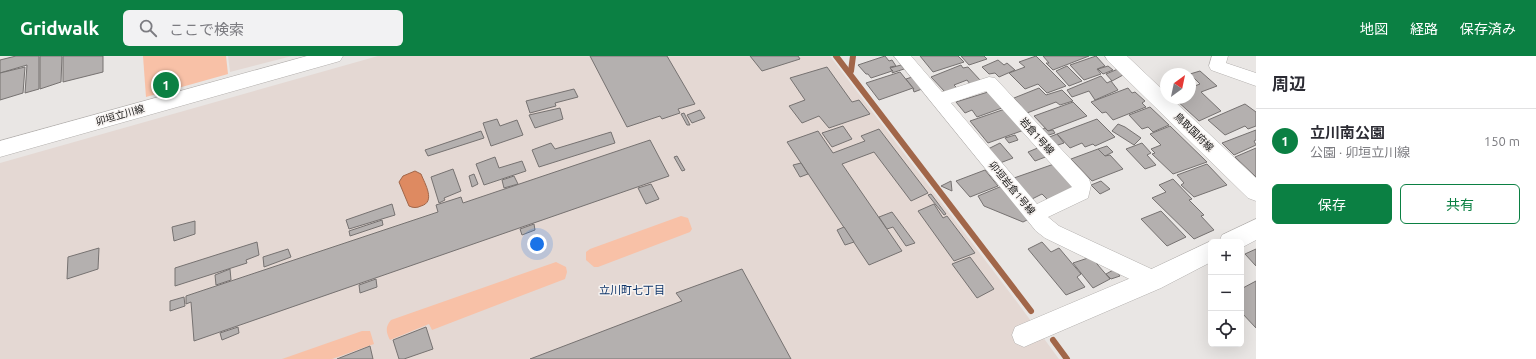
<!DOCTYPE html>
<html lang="ja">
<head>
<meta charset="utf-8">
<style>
  body { margin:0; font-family:Ubuntu,"Noto Sans JP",sans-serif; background:#f2f2f3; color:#2b2b33 }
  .controls { position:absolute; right:12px; bottom:12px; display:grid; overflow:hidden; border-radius:6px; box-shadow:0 4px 16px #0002 }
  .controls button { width:36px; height:36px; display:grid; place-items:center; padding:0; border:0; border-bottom:1px solid #e1e1e2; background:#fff; color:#2b2b33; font:20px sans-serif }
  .compass { position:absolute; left:1160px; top:12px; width:36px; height:36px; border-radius:50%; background:#fff; box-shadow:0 4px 16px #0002; rotate:33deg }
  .you { position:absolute; left:537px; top:188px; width:14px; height:14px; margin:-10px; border:3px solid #fff; border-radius:50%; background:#1a73e8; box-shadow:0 0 0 6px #1a73e833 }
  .badge { display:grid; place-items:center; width:26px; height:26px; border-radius:50%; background:#0b8043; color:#fff; font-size:13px; font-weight:700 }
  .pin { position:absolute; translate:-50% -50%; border:2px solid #fff; box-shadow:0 1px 4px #0006 }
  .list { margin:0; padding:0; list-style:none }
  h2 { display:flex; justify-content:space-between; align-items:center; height:52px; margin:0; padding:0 16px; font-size:17px }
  h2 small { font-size:13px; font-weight:400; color:#7c7c81 }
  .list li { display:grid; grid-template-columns:26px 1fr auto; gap:12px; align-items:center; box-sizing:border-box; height:64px; padding:0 16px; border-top:1px solid #e1e1e2 }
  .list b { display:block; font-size:15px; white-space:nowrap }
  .list p { margin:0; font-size:13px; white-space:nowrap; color:#7c7c81 }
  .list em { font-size:13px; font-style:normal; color:#7c7c81 }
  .actions { display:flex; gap:8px; padding:12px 16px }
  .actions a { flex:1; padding:9px 0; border:1px solid #0b8043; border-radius:6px; text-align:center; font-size:14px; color:#0b8043 }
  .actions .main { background:#0b8043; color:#fff }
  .icon { flex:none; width:22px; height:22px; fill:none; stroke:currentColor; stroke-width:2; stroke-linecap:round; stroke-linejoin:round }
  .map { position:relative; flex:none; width:1256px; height:303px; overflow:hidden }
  header { display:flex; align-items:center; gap:24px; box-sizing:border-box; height:56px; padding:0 20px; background:#0b8043; color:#fff }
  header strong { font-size:19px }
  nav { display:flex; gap:22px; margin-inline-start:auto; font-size:14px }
  .search { width:280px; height:36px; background:#f2f2f3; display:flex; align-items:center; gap:10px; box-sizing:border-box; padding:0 14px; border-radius:6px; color:#7c7c81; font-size:15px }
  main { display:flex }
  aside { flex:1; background:#fff }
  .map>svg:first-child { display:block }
</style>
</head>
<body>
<header>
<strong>Gridwalk</strong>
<div class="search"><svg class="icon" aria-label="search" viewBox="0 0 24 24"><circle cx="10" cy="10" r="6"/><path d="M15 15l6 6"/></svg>ここで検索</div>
<nav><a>地図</a><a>経路</a><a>保存済み</a></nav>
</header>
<main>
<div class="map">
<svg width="1256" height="303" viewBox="0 0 1256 303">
  <rect width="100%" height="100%" fill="#e9e6e4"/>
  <!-- built -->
  <g fill="#e4d8d3">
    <polygon points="228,0 292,0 230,16"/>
    <polygon points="378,0 830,0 1017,246 1059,303 0,303 0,107"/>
  </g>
  <!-- green -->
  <g fill="#f8c1a7">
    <polygon points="143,0 226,0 228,18 146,41"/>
    <polygon points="681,160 688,162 692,173 690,176 598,211 594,211 586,204 586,196 590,193"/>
    <path d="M 556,206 L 566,211 L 567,216 L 565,223 L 432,274 L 429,268 L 390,284 C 386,276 385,271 391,264 Z"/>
    <polygon points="362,275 370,275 374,288 332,303 282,303"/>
  </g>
  <!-- water -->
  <path fill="#de8a61" stroke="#a16649" d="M 415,115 L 421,118 C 425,128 436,146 421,150 C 417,152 413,152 409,150 L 399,126 L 403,120 Z"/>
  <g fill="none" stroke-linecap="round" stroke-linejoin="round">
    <!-- stream -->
    <g stroke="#a16649" stroke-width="6">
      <polyline points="836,0 1031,255"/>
      <polyline points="851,15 853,0"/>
      <polyline points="1053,284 1067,303"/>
    </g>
  </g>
  <!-- building -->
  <g fill="#b4b0af" stroke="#767271">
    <polygon points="16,0 39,0 39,33 25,37 27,9 0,17 0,4"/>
    <polygon points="40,0 62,0 61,26 40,33"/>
    <polygon points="63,0 103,0 103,16 63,26"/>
    <polygon points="590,0 667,0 695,48 678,53 680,57 662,63 660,60 627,71"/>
    <polygon points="750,0 798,0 800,3 762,15"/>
    <polygon points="885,0 889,5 892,4 896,10 890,11 892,15 871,22 868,18 866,18 858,9"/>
    <polygon points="920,0 958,0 964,6 933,16"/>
    <polygon points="961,0 984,0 987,3 969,9"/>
    <polygon points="1036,0 1066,30 1047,37 1038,28 1025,33 1009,17 1025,11 1019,6"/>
    <polygon points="1043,0 1089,0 1053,14 1046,7 1049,7"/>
    <polygon points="1096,0 1105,10 1097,13 1101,18 1084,24 1070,9"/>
    <polygon points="998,4 1004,9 1007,7 1015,14 999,21 995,17 989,18 982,11"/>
    <polygon points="901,9 904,13 892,17 893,15 890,12"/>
    <polygon points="961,9 963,12 968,11 980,24 970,28 967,24 954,29 957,32 945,36 931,21"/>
    <polygon points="1067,10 1082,25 1069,30 1056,15"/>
    <polygon points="1108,10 1113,14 1103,18 1098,13"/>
    <polygon points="25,11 23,37 0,44 0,17"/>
    <polygon points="827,11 852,46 859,44 870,58 829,72 819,60 802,67 789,50 805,44 790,22"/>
    <polygon points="1118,13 1123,19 1112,25 1106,18"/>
    <polygon points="1200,15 1217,30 1201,36 1221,55 1199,65 1175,43 1190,42 1190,30 1192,31 1200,28 1190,18"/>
    <polygon points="900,16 913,32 879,44 866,27"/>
    <polygon points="1101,20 1107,27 1111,25 1118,34 1095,44 1089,35 1072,41 1067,34"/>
    <polygon points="912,21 922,33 914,36 913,33 914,33 906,23"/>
    <polygon points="1039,32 1046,39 1062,34 1073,45 1060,49 1056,46 1027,57 1014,42"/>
    <polygon points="1128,32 1132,37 1135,36 1145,45 1142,47 1146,51 1113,64 1106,56 1102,57 1091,46"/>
    <polygon points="574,33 578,41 555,47 556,50 530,57 526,45"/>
    <polygon points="988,36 1002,52 977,61 972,54 965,57 956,46"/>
    <polygon points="1073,46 1087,60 1048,75 1034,60"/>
    <polygon points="1245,48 1256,56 1256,70 1248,73 1245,70 1225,79 1208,64"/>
    <polygon points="1150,51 1169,69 1153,76 1148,71 1142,73 1129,59"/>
    <polygon points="560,52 563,63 535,72 529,59"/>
    <polygon points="1005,53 1024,74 988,87 970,65"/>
    <polygon points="700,54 705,62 692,67 687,59"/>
    <polygon points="684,57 690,69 687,69 681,58"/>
    <polygon points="497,63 500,70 517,64 523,79 491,90 483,67"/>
    <polygon points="1097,63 1115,81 1095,90 1093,88 1085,91 1082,87 1070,92 1057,78"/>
    <polygon points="1118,68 1125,71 1141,82 1134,89 1112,75"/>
    <polygon points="843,70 852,83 832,91 822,77"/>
    <polygon points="1170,70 1207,106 1173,118 1152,98 1155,97 1151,93 1161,89 1150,78"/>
    <polygon points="1045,72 1048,75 1053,74 1055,77 1046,80 1041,74"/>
    <polygon points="879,73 928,137 911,145 874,96 842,108 902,195 869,209 787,86 818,75 833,97 865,85 861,80"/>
    <polygon points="1256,74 1256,84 1254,85 1256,89 1234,99 1222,87"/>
    <polygon points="481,75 484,82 428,100 425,94"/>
    <polygon points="611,76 615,87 539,111 532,94 551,87 555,93"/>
    <polygon points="1057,78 1064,87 1055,90 1047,82"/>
    <polygon points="1015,79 1018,84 1009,87 1005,82"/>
    <polygon points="650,84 669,120 194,285 191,246 186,248 186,240 438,156 436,149 461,141 463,147"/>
    <polygon points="1000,87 1013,102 1000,107 988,93"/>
    <polygon points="1142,87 1151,97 1147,99 1156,109 1145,113 1126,93"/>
    <polygon points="1107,90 1113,96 1105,100 1098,93"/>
    <polygon points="1040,91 1048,100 1035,105 1028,96"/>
    <polygon points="1256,92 1256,121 1235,101"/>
    <polygon points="1098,93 1105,100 1110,99 1123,113 1092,125 1071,103"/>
    <polygon points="677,100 685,114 682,115 674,101"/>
    <polygon points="495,101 499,112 522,105 526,115 484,129 476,108"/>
    <polygon points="801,107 808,118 800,121 793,109"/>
    <polygon points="1054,108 1072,128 1072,135 1048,144 1042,138 1032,143 1014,122"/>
    <polygon points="1207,108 1227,129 1194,141 1181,129 1184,127 1177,119"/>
    <polygon points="453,113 461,135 444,142 445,144 439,147 431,121"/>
    <polygon points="985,114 998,130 970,141 956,125"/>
    <polygon points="474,118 478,128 472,131 469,120"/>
    <polygon points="514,120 518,128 504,132 502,124"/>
    <polygon points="1173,123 1192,143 1189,144 1204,159 1201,160 1214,174 1194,183 1152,142 1166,136 1159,129"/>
    <polygon points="951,125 952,135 941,130"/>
    <polygon points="1101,125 1110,133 1100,138 1091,129"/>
    <polygon points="651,128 659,143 646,148 638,132"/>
    <polygon points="1002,130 1029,163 1023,166 984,150 978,140"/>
    <polygon points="931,138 946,158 944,159 928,139"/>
    <polygon points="392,148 395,159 349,173 346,164"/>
    <polygon points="934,148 943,162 947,160 975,197 954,205 918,155"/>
    <polygon points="1161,155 1186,181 1167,190 1141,163"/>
    <polygon points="892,156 915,187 906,190 893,171 887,173 879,161"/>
    <polygon points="382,164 383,169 350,180 349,175"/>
    <polygon points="195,165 195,178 174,185 172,171"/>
    <polygon points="534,168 535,174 522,179 520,173"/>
    <polygon points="844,171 854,186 845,189 837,174"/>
    <polygon points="257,186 259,199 246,204 247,207 175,230 175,212"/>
    <polygon points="1042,186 1051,196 1059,192 1081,218 1077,221 1085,231 1066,239 1028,193"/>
    <polygon points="99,192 98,213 67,223 68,201"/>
    <polygon points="288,193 291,201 264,211 263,201"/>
    <polygon points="1256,193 1256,210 1245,198"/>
    <polygon points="970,201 994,233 977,242 952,208"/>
    <polygon points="1091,201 1110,223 1093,232 1073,207"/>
    <polygon points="230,213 231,224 216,229 215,219"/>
    <polygon points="742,213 791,303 530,303 682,245 676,237"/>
    <polygon points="1115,213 1120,220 1111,223 1106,218"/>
    <polygon points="376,223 377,231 360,237 359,229"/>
    <polygon points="1256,225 1256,272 1241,256 1241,233"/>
    <polygon points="184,241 185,250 170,255 170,245"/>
    <polygon points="238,271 239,277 222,284 220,277"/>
    <polygon points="426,271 433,293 404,303 399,303 393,284"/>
    <polygon points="370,290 373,303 337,303"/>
  </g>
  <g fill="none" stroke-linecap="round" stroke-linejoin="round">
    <defs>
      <g id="street">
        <path d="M 894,0 L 911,0 L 942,36 L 989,21 L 995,22 L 1089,123 L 1091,129 L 1088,142 L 1048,161 L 1059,170 L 1160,217 L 1163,224 L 1160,231 L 1153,233 L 1146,231 L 1045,182 L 1036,175 ZM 986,35 L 1072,131 L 1037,148 L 951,47 Z"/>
        <polygon points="1212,0 1228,0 1226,7 1256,17 1256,30 1211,14 1209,10"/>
      </g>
      <g id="secondary">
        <polygon points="307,0 343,0 340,5 333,7 0,101 0,85"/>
        <polygon points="1105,0 1127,0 1166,37 1166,42 1171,42 1256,122 1256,145 1248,142 1108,5"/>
        <polygon points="1256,163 1256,184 1241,192 1241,186 1219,186 1222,179"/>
        <polygon points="1211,185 1214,186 1211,186 1211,206 1161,232 1033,287 1024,291 1015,287 1012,279 1015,271 1145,216"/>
      </g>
    </defs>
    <!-- street casing -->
    <use href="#street" stroke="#b3b0ae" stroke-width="1"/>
    <!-- secondary casing -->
    <use href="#secondary" stroke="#b3b0ae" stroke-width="1"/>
    <!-- street -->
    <use href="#street" fill="#fff" fill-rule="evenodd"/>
    <!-- secondary -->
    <use href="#secondary" fill="#fff" fill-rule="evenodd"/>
  </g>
  <g text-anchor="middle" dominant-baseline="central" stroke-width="3" stroke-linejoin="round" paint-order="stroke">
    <!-- street labels -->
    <g font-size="10" fill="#141312" stroke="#f7f3f1">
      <text transform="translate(120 59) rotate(-16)">卯垣立川線</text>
      <text transform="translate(1194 76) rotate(44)">鳥取国府線</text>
      <text transform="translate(1037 80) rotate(48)">岩倉1号線</text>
      <text transform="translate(1012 132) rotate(50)">卯垣岩倉1号線</text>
    </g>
    <!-- neighbourhood labels -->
    <g font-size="11" fill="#0e3569" stroke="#f7f3f1">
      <text x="632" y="234">立川町七丁目</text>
    </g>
  </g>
</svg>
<div class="controls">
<button>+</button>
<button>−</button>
<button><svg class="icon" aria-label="locate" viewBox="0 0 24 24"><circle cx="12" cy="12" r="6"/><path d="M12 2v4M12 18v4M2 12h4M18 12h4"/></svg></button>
</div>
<svg class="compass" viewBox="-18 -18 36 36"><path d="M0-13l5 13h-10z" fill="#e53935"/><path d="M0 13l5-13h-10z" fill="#7c7c81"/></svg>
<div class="you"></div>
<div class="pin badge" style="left:166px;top:29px">1</div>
</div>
<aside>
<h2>周辺<small></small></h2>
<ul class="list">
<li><span class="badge">1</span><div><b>立川南公園</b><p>公園 · 卯垣立川線</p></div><em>150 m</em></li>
</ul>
<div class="actions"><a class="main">保存</a><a>共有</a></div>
</aside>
</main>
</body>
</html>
